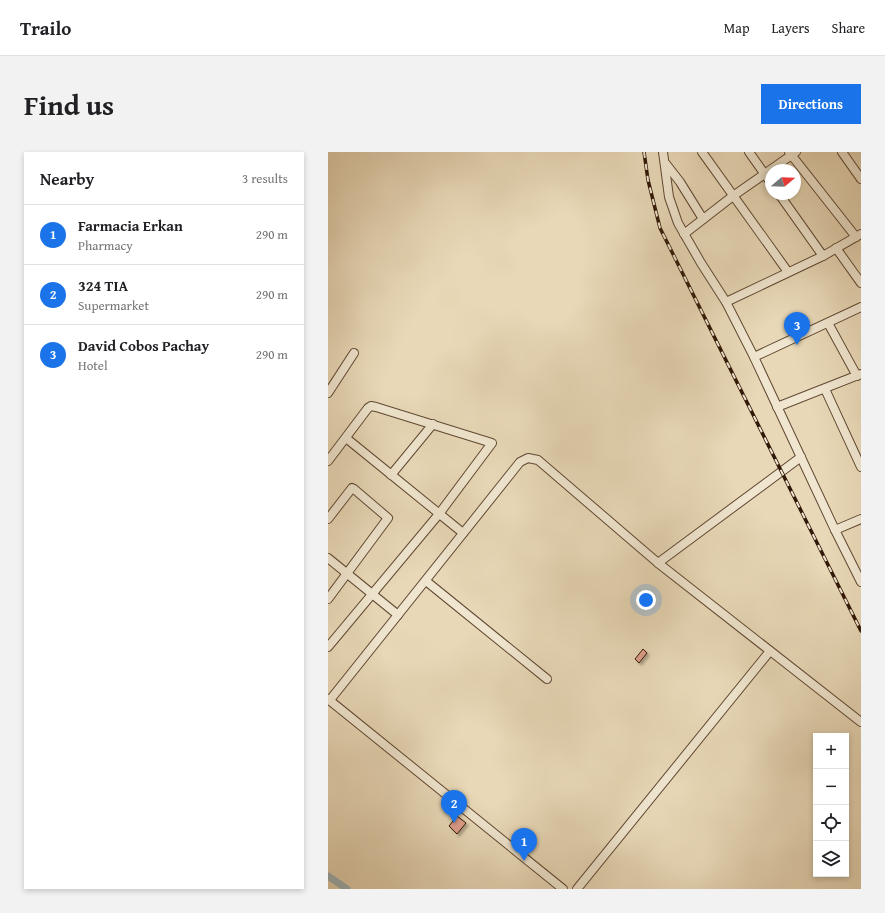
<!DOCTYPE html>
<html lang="en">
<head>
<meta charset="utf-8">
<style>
  body { margin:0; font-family:"Gentium Book Plus",serif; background:#f2f2f2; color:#202124 }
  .controls { position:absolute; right:12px; bottom:12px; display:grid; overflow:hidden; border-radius:0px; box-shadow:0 2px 6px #0003 }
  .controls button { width:36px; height:36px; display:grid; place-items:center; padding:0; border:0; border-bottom:1px solid #e0e0e0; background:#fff; color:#202124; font:20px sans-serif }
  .compass { position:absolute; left:437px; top:12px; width:36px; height:36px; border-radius:50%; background:#fff; box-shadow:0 2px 6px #0003; rotate:71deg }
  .you { position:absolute; left:318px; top:448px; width:14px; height:14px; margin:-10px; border:3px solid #fff; border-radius:50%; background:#1a73e8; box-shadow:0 0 0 6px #1a73e833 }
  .badge { display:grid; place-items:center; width:26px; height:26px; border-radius:50%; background:#1a73e8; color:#fff; font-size:13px; font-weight:700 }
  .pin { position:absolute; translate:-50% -33px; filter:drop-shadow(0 1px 2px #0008) }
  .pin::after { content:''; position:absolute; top:21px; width:14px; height:12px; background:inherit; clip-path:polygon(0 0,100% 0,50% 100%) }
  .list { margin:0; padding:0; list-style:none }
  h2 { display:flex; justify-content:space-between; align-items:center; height:52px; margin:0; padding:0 16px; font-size:17px }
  h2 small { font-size:13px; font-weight:400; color:#757577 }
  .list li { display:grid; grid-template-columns:26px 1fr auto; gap:12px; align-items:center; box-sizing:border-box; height:60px; padding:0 16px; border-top:1px solid #e0e0e0 }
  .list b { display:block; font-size:15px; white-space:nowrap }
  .list p { margin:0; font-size:13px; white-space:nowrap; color:#757577 }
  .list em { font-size:13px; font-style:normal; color:#757577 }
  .icon { flex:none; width:22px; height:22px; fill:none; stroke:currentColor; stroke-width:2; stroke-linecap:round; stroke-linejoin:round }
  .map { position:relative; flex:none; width:533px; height:737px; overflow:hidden; border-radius:0px }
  header { display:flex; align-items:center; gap:24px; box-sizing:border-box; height:56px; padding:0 20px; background:#fff; border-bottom:1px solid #e0e0e0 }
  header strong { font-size:19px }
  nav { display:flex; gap:22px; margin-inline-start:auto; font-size:14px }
  .intro { display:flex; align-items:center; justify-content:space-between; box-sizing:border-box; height:96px; padding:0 24px }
  h1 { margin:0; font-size:28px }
  .button { padding:10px 18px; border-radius:0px; background:#1a73e8; color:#fff; font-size:14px; font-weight:700 }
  main { display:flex; gap:24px; padding:0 24px }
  aside { flex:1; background:#fff; border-radius:0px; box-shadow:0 2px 6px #0003 }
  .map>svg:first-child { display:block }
</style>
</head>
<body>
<header>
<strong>Trailo</strong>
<nav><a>Map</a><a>Layers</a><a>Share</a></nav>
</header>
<div class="intro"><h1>Find us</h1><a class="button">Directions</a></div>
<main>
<aside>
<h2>Nearby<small>3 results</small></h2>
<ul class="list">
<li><span class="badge">1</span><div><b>Farmacia Erkan</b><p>Pharmacy</p></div><em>290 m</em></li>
<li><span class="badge">2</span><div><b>324 TIA</b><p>Supermarket</p></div><em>290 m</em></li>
<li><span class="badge">3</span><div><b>David Cobos Pachay</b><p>Hotel</p></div><em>290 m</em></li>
</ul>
</aside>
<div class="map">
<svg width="533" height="737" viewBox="0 0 533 737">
  <defs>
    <filter id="shadow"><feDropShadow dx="2.5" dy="2.5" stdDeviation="1" flood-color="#0004"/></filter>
  </defs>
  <rect width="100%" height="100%" fill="#e8d8b7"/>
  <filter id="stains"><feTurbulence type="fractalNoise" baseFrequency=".005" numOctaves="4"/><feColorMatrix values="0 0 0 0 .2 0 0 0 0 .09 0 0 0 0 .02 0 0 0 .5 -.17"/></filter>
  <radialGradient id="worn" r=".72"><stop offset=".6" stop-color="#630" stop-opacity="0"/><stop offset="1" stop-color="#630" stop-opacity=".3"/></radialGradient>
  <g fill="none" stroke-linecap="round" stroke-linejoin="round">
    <!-- canal -->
    <polyline stroke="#9eb6bb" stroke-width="7" points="0,724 19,737"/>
  </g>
  <!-- building -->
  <g fill="#dfa08d" stroke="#321806" filter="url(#shadow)">
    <polygon points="315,497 319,501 311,511 307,507"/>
    <polygon points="129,664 138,671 129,682 121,674"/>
  </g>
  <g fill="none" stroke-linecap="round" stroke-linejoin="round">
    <defs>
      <g id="minor">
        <polyline points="335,0 341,45 350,71 373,111 398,150 426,205 507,378 533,430"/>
        <polyline points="374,0 460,120"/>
        <polyline points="421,0 443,31"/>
        <polyline points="461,0 528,85"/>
        <polyline points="514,0 533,27"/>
        <polyline points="338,12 352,30 375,67"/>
        <polyline points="451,42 495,104"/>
        <polyline points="356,82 405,44 468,0"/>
        <polyline points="508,96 533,131"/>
        <polyline points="398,150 495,104 533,82"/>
        <polyline points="500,171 529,224"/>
        <polyline points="426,205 533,155"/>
        <polyline points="497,237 533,315"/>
        <polyline points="0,241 26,201"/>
        <polyline points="449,255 533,222"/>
        <polyline points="18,286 135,381"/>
        <polyline points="0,309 40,256 43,254 48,255 164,291 111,362 0,495"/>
        <polyline points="63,323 105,272"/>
        <polyline points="0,367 24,336 26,337 60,366 0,447"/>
        <polyline points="507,378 533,367"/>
        <polyline points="0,406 70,463"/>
        <polyline points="330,411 473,305"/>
        <polyline points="98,429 219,527"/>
        <polyline points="0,547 235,737"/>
        <polyline points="2,548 192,310 200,306 210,308 330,411 533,570"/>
        <polyline points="249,737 442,499"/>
      </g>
    </defs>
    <!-- minor casing -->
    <use href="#minor" stroke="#604832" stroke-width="10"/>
    <!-- minor -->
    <use href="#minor" stroke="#f0e6d0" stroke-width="8"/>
    <defs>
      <polyline id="rail" points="316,0 320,28 332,76 533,479"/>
    </defs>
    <!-- rail casing -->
    <use href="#rail" stroke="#321806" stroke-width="3.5"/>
    <!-- rail -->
    <use href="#rail" stroke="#f0e6d0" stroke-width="2" stroke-dasharray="6" stroke-linecap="butt"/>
  </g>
  <rect width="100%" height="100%" filter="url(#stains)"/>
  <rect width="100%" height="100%" fill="url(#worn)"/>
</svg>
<div class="controls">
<button>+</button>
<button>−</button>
<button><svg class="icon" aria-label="locate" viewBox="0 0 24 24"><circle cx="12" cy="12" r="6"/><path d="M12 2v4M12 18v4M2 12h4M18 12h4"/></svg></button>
<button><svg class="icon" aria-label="layers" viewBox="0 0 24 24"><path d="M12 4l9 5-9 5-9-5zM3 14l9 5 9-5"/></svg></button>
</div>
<svg class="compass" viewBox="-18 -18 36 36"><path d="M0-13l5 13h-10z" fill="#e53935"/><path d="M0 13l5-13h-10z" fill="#757577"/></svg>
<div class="you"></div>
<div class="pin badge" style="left:196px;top:709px">1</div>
<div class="pin badge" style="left:126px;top:671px">2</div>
<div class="pin badge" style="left:469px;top:193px">3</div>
</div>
</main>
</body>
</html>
